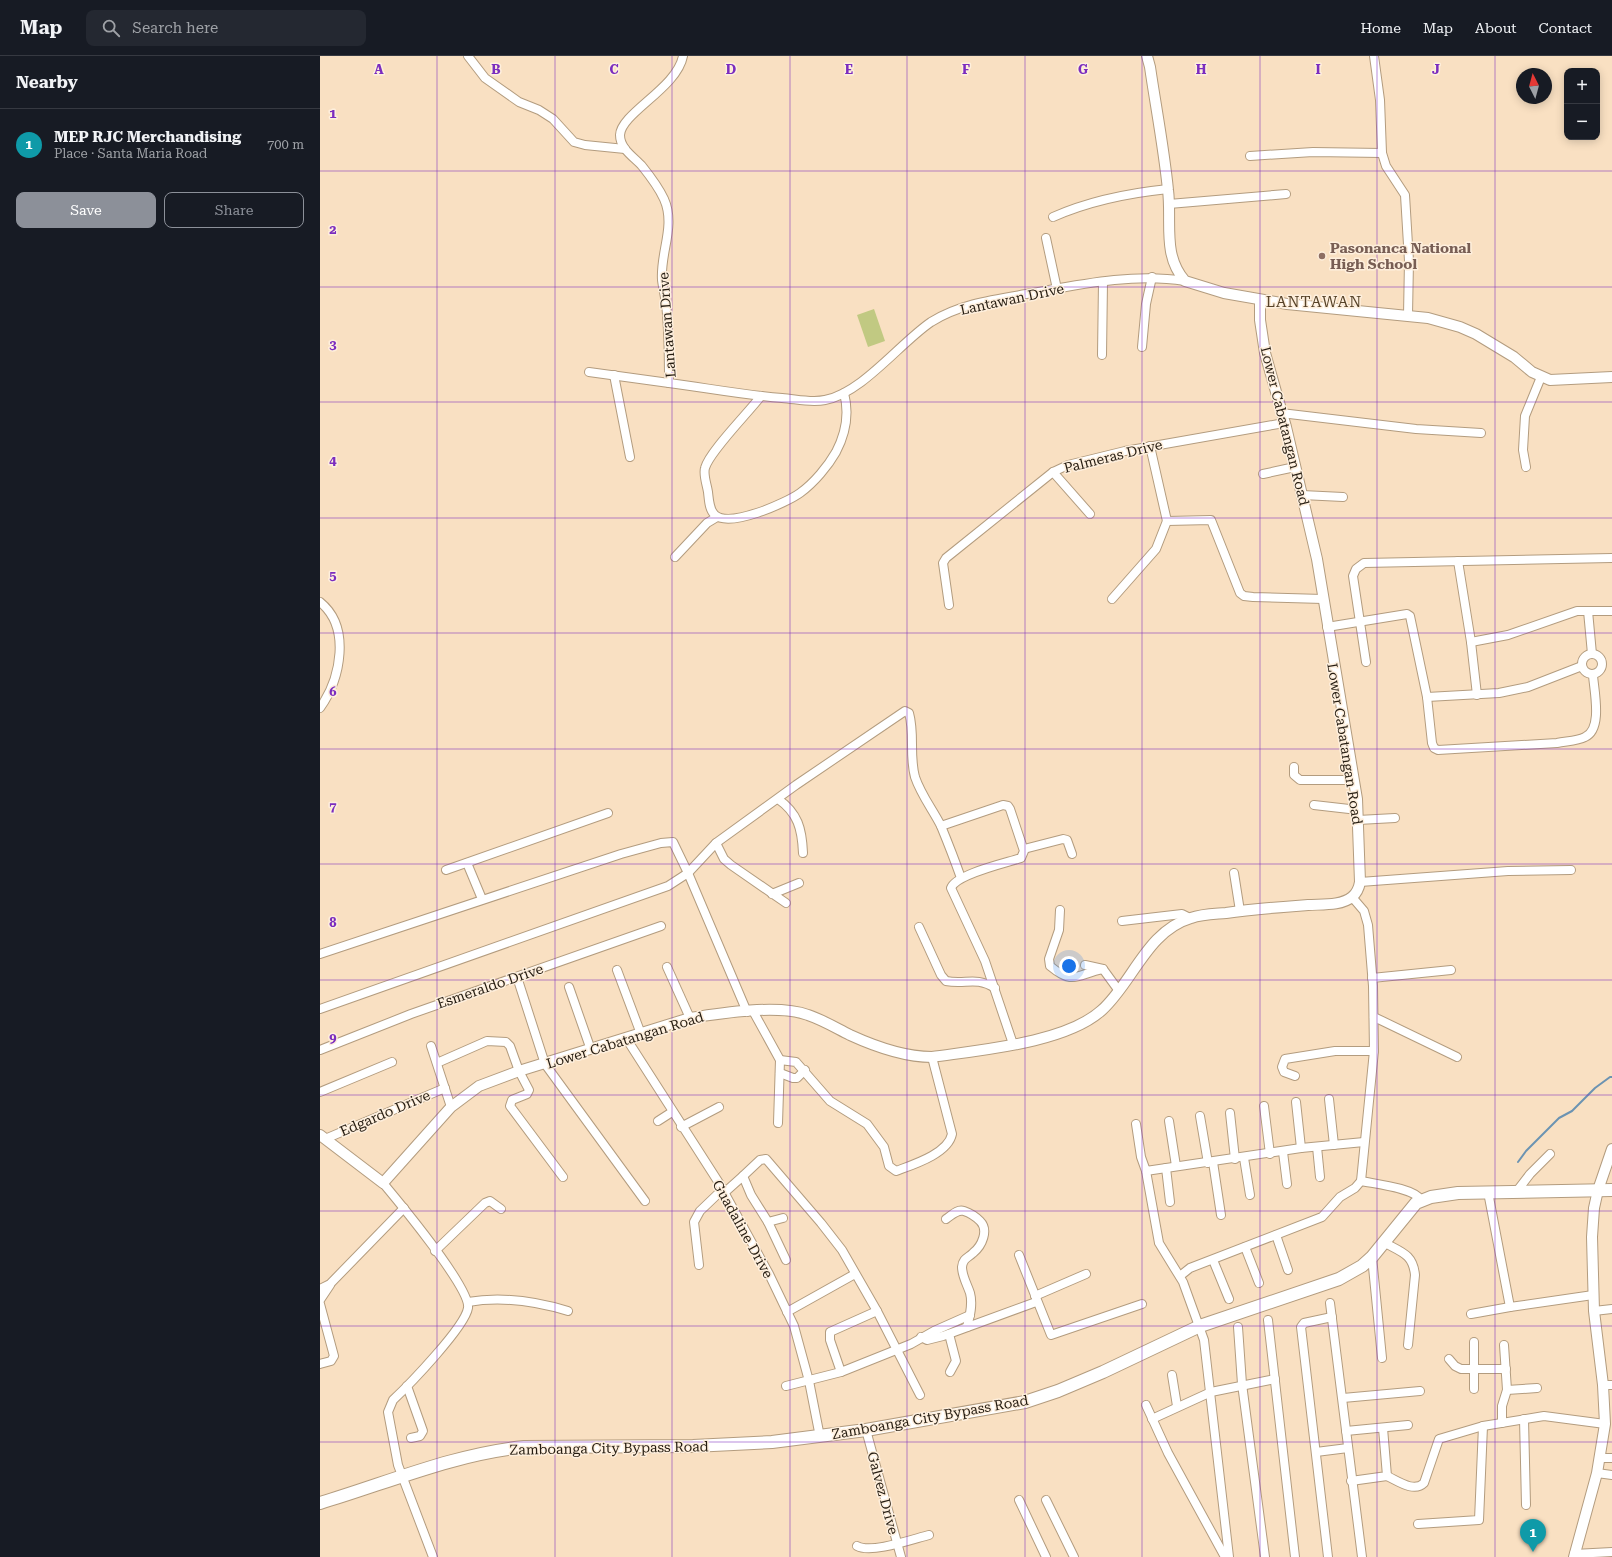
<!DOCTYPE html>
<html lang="en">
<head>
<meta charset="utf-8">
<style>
  body { margin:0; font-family:"Roboto Serif",serif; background:#242831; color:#f1f3f6 }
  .controls { position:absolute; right:12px; top:12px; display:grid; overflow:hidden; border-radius:8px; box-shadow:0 2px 10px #0003 }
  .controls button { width:36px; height:36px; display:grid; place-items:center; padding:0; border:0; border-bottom:1px solid #363941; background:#171b24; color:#f1f3f6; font:20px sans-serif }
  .compass { position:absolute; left:1196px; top:12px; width:36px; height:36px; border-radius:50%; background:#171b24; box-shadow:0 2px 10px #0003; rotate:354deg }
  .you { position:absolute; left:749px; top:910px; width:14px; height:14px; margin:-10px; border:3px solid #fff; border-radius:50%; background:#1a73e8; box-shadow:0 0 0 6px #1a73e833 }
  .badge { display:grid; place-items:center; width:26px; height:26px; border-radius:50%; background:#8c9099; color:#fff; font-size:13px; font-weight:700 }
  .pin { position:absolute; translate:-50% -33px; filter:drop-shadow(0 1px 2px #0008) }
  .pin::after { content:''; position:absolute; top:21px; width:14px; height:12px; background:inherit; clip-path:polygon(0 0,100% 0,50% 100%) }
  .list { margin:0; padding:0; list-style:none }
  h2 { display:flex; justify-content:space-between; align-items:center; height:52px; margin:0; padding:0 16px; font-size:17px }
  h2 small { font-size:13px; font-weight:400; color:#9ea1a6 }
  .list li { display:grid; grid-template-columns:26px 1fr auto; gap:12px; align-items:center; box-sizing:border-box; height:72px; padding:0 16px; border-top:1px solid #363941 }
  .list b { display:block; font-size:15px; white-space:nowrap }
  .list p { margin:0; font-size:13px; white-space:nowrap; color:#9ea1a6 }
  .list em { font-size:13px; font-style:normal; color:#9ea1a6 }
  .actions { display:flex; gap:8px; padding:12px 16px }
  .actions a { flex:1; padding:9px 0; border:1px solid #8c9099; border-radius:8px; text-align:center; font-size:14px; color:#8c9099 }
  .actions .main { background:#8c9099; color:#fff }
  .icon { flex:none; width:22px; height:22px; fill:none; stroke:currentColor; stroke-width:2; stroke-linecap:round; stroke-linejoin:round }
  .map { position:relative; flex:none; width:1292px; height:1501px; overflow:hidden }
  header { display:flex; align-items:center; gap:24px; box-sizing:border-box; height:56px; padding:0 20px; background:#171b24; border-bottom:1px solid #363941 }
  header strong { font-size:19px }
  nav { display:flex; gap:22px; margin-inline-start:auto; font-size:14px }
  .search { width:280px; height:36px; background:#242831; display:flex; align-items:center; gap:10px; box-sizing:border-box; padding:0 14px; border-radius:8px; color:#9ea1a6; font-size:15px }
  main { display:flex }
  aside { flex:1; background:#171b24 }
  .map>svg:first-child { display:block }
</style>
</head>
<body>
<header>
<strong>Map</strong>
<div class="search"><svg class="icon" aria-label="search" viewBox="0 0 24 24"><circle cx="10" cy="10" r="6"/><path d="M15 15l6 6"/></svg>Search here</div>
<nav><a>Home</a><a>Map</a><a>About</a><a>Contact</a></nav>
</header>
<main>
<aside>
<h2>Nearby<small></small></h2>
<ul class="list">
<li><span class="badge" style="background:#0f9aa8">1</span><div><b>MEP RJC Merchandising</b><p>Place · Santa Maria Road</p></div><em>700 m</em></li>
</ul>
<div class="actions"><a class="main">Save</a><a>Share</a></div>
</aside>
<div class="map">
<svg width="1292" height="1501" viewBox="0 0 1292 1501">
  <rect width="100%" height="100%" fill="#f9e0c2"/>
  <!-- green -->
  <polygon fill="#c1c982" points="554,253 565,285 548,291 537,259"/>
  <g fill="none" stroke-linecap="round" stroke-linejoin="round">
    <!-- stream -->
    <polyline stroke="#6c93b2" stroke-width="2" points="1198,1106 1206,1095 1239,1062 1252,1055 1275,1032 1290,1021 1292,1021"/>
    <defs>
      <g id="minor">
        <polyline points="148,0 165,22 199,46 219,54 233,63 254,86 265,89 305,93"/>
        <path d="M 363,0 C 357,32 301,57 300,79 C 300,93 314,101 322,110 C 330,120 339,132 344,143 C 356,170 340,196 342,224 C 343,232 345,240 346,248 C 349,274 349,301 349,327 C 387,332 424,339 462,342 C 476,343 491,347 505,344 C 542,337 580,287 611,266 C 641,247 678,243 712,237 C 762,228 814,217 865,225"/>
        <polyline points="1054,0 1060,44 1062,97 1066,110 1085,139 1089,205 1088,259"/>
        <polyline points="930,100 993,96 1062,97"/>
        <polyline points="849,148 966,138"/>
        <path d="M 733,161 C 769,145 809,137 848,133"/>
        <polyline points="726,182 737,233"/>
        <polyline points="822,291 826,248 832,221"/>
        <polyline points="782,299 783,226"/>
        <polyline points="269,316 349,327"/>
        <polyline points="294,319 310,401"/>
        <path d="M 441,340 C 429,356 389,396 385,412 C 383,419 387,429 388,436 C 389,444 389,454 395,459 C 410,472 466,447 480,437 C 494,427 508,410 516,396 C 526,377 529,356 524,337"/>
        <polyline points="961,357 1096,373 1161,377"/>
        <polyline points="830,390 847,465 891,464 920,537 924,540 933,541 1003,543"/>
        <polyline points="1206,411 1203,394 1205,360 1221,321"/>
        <polyline points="733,416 770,458"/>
        <polyline points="943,418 975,411"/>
        <polyline points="982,439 1023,441"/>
        <polyline points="355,501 387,467 397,461"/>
        <polyline points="1138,505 1151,586 1157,639"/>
        <polyline points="792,543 836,493 847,465"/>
        <path d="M 0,546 C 31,571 21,622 0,652"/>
        <polyline points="629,549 623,507 626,502 733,416 748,409 805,395 964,367"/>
        <polyline points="1268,555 1272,598"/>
        <path d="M 1007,571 L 1087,558 L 1090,560 L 1107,641 L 1112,687 L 1114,692 L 1118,694 L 1237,687 C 1247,685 1257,685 1265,681 C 1283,673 1274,635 1273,619"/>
        <polyline points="1151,586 1188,579 1257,555 1292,555"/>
        <circle cx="1272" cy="608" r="10"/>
        <polyline points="1046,606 1033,520 1036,513 1044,507 1292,502"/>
        <polyline points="1107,641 1179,637 1208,631 1262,610"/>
        <polyline points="974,711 974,719 980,724 1033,724"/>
        <path d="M 458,743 C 478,757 482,773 483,797"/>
        <polyline points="994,749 1038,754"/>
        <polyline points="1038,764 1075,762"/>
        <path d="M 621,770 L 683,749 L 688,750 L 690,753 L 704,795 L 701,802 C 686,807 636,818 631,832 L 665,905 L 693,988"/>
        <polyline points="396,787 404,803 411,809 466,847"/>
        <polyline points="704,793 743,783 747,784 752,798"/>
        <polyline points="147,807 162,843"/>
        <polyline points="126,814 288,757"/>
        <polyline points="914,817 920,855"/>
        <polyline points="1040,826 1188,815 1251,814"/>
        <polyline points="452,838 479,827"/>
        <path d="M 740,854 L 739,874 L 729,903 L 730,910 C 754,930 757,918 783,913"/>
        <polyline points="802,865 862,858 870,862"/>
        <path d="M 599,871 L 621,919 L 626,925 C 646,929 655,920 675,932"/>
        <polyline points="0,898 301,798 341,787 353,786 368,817 427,956"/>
        <polyline points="765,909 783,913 799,935"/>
        <polyline points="347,911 370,962"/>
        <polyline points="297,914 321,978"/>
        <polyline points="197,921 225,1008 325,1145"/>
        <polyline points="1052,922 1131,914"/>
        <polyline points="249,931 271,994"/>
        <path d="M 0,953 L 348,830 L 368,817 L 396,787 L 476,729 L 585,655 L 589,657 C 595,678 589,699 595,721 C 601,739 613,754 621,770 C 628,787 635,805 641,822"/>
        <polyline points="433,955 460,1004 458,1067"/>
        <polyline points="1054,961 1137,1001"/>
        <polyline points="306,982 399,1127 449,1218 474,1270 489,1325 500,1381"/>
        <polyline points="111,990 131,1051"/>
        <polyline points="0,994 91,958 341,870"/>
        <path d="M 460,1004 L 476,1006 L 510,1045 L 547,1068 L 564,1091 L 569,1110 L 576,1115 C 592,1109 628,1098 632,1078 L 612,1001"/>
        <polyline points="117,1007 167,985 186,986 190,990 199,1015 209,1034 207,1038 192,1044 190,1050 243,1121"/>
        <polyline points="460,1017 473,1022 477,1022 485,1014"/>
        <polyline points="975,1020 964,1016 962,1011 965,1003 1015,995 1054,995"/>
        <polyline points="0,1036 72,1006"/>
        <polyline points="1009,1043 1014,1089"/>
        <polyline points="976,1046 981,1092"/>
        <polyline points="944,1050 950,1098"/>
        <polyline points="910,1057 915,1103"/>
        <polyline points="880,1060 888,1107"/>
        <polyline points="338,1065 352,1056"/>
        <polyline points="849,1065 856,1110"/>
        <polyline points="816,1068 821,1101 826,1115 981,1092 1044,1086"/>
        <polyline points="361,1071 399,1051"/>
        <polyline points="5,1083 125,1032"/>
        <polyline points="997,1091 1000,1121"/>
        <polyline points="963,1096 967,1128"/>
        <polyline points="924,1102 930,1139"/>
        <polyline points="893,1106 901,1159"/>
        <polyline points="846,1112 850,1146"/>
        <polyline points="826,1115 839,1187 863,1226 884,1284 909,1501"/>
        <polyline points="423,1120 440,1104 446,1103 501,1167 522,1194 557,1255 600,1339"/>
        <path d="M 1041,1125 C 1055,1128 1094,1132 1101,1144"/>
        <path d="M 63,1127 C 78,1145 151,1233 148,1252 C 145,1271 89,1329 73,1344 L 68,1356 L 78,1409 L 113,1501"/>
        <polyline points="1197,1135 1210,1118 1230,1098"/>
        <polyline points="1168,1136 1190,1251"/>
        <polyline points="404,1137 423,1120 431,1139 448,1166 463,1162"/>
        <path d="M 626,1163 C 632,1159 637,1153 644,1155 C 650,1157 656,1161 660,1165 C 669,1174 662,1190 653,1197 C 648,1202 643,1202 642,1211 C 642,1220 647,1228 650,1237 C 653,1248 650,1260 647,1271"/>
        <polyline points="448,1166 466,1204"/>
        <polyline points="956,1179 968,1214"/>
        <path d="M 1065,1187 C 1081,1196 1093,1198 1095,1219 L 1088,1289"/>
        <polyline points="925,1191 939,1227"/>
        <polyline points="115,1195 165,1147 170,1145 181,1153"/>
        <polyline points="699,1199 731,1279 822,1248"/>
        <polyline points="1052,1201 1062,1302"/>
        <polyline points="893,1204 909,1243"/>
        <polyline points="379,1209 374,1166 380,1155 402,1134"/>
        <polyline points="860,1220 870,1212 1002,1161 1020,1141 1035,1132 1041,1125 1054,995 1053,930 1048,869 1044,855 1032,841"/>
        <polyline points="0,1233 10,1228 84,1152"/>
        <polyline points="715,1240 766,1218"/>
        <polyline points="0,1244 10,1229"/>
        <path d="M 148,1246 C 182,1240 215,1245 248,1255"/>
        <polyline points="1010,1247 1042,1501"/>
        <polyline points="0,1248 14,1300 11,1305 0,1308"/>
        <polyline points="1274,1255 1292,1253"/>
        <polyline points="467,1256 535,1218"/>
        <polyline points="1151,1258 1190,1251 1273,1239"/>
        <polyline points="948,1264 975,1501"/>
        <polyline points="918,1271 922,1328 945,1501"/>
        <polyline points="629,1278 636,1305 630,1316"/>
        <polyline points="601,1281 607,1284 623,1280 716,1246"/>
        <polyline points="1129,1303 1135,1310 1141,1313 1186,1313"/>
        <polyline points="521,1316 510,1284 510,1276 557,1255"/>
        <polyline points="852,1319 857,1350"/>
        <polyline points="1283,1329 1292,1329"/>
        <polyline points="87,1330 103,1375 100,1380 91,1382"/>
        <polyline points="466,1330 521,1316 591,1288 614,1275 650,1259"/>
        <polyline points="1154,1333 1154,1286"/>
        <polyline points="1187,1334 1217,1332"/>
        <polyline points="1023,1342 1100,1335"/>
        <polyline points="826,1349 848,1397 905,1501"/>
        <polyline points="832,1363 891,1336 955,1323"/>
        <polyline points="1204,1363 1206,1449"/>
        <polyline points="1182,1367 1182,1350 1187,1334 1184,1289"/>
        <polyline points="546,1374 581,1501"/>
        <polyline points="1026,1375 1088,1369"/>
        <polyline points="996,1396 1028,1392"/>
        <polyline points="1281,1402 1292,1402"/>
        <polyline points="1277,1417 1292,1419"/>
        <path d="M 1067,1420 C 1078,1425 1094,1437 1104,1427 L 1119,1383 L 1163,1370 L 1224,1360 L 1285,1368"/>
        <polyline points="1031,1425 1067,1420 1063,1372"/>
        <polyline points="699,1444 726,1501"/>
        <polyline points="726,1444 754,1501"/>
        <polyline points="1098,1468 1159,1464 1163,1370"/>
        <path d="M 537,1490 C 551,1498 593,1483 609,1479"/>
        <polyline points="1254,1498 1292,1496"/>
        <polyline points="1008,1501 981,1271 984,1267 1012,1261"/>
      </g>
      <g id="tertiary">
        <path d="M 827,0 L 830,11 C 836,52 844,93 848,134 C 852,166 842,199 865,225 L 904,237 L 967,248 L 1108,262 L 1140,271 L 1156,278 L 1194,301 L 1212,316 L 1230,324 L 1292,321"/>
        <path d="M 0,1079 L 63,1127 L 131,1051 L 159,1030 L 199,1015 L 370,962 C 401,957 459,948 488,959 C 503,964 516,972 530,979 C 554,990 585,1001 612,1001 C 660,994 746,987 782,954 C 813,926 827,875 871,862 C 882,858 895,858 906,857 C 933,853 961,851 988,849 C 1001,848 1021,850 1032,841 C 1037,837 1039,832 1040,826 L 1037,743 L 997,503 L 966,371 L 945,297 L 940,264 L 940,244"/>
        <polyline points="1254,1501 1277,1417 1285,1368 1283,1329 1274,1255 1272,1181 1274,1152 1278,1134 1292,1093"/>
      </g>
      <path id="secondary" d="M 0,1447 C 67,1427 134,1398 204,1391 L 373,1390 L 452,1386 L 546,1374 L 705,1346 L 738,1335 L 783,1316 L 880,1270 L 1019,1223 L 1042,1210 L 1052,1201 L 1096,1147 L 1111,1141 L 1138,1137 L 1292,1134"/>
    </defs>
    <!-- minor casing -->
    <use href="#minor" stroke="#b39c7f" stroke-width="10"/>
    <!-- tertiary casing -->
    <use href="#tertiary" stroke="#b39c7f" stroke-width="12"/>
    <!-- secondary casing -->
    <use href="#secondary" stroke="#b39c7f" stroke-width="14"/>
    <!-- minor -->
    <use href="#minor" stroke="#fff" stroke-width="8"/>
    <!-- tertiary -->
    <use href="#tertiary" stroke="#fff" stroke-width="10"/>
    <!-- secondary -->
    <use href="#secondary" stroke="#fff" stroke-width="12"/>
  </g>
  <!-- grid -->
  <path fill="none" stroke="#7b2cbf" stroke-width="1" stroke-opacity="0.55" d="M 117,0 L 117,1501M 235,0 L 235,1501M 352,0 L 352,1501M 470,0 L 470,1501M 587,0 L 587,1501M 705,0 L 705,1501M 822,0 L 822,1501M 940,0 L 940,1501M 1057,0 L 1057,1501M 1175,0 L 1175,1501M 0,115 L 1292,115M 0,231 L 1292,231M 0,346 L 1292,346M 0,462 L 1292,462M 0,577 L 1292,577M 0,693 L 1292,693M 0,808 L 1292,808M 0,924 L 1292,924M 0,1039 L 1292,1039M 0,1155 L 1292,1155M 0,1270 L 1292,1270M 0,1386 L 1292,1386"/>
  <!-- markers -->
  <circle fill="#8d6e63" stroke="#feefdd" stroke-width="1.5" cx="1002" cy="200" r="4"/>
  <g text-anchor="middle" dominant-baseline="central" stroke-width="3" stroke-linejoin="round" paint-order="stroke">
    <!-- education labels -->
    <g font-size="14" font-weight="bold" fill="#785e54" stroke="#feefdd" text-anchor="start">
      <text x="1010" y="192">Pasonanca National<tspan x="1010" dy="16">High School</tspan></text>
    </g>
    <!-- street labels -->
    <g font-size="14" fill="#251c11" stroke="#feefdd">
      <text transform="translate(692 243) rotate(-12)">Lantawan Drive</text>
      <text transform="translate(347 269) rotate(-94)">Lantawan Drive</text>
      <text transform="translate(965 370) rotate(76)">Lower Cabatangan Road</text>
      <text transform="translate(793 400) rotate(-14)">Palmeras Drive</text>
      <text transform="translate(1025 688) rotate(81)">Lower Cabatangan Road</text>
      <text transform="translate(170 930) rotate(-19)">Esmeraldo Drive</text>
      <text transform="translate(305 984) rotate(-17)">Lower Cabatangan Road</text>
      <text transform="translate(65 1057) rotate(-23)">Edgardo Drive</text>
      <text transform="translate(423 1173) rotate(61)">Guadaline Drive</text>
      <text transform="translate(610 1361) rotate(-10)">Zamboanga City Bypass Road</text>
      <text transform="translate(289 1392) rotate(-1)">Zamboanga City Bypass Road</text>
      <text transform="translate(563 1437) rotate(75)">Galvez Drive</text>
    </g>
    <!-- neighbourhood labels -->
    <g font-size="15" letter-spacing="1" fill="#564228" stroke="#feefdd">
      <text x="994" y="246">LANTAWAN</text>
    </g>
  </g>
  <g font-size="13" text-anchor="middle" font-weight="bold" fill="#7b2cbf" stroke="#feefdd" stroke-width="3" stroke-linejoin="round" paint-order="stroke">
    <text x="59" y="18">A</text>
    <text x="176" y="18">B</text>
    <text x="294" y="18">C</text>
    <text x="411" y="18">D</text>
    <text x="529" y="18">E</text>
    <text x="646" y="18">F</text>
    <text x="763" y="18">G</text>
    <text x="881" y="18">H</text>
    <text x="998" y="18">I</text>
    <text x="1116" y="18">J</text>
    <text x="13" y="62">1</text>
    <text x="13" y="178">2</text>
    <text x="13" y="293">3</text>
    <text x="13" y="409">4</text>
    <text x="13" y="524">5</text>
    <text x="13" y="640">6</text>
    <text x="13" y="755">7</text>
    <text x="13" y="871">8</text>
    <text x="13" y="986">9</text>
  </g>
</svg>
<div class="controls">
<button>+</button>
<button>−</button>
</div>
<svg class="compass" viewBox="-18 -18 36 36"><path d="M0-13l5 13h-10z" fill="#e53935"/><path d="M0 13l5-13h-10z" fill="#9ea1a6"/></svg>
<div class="you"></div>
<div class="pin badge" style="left:1213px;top:1496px;background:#0f9aa8">1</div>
</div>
</main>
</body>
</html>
